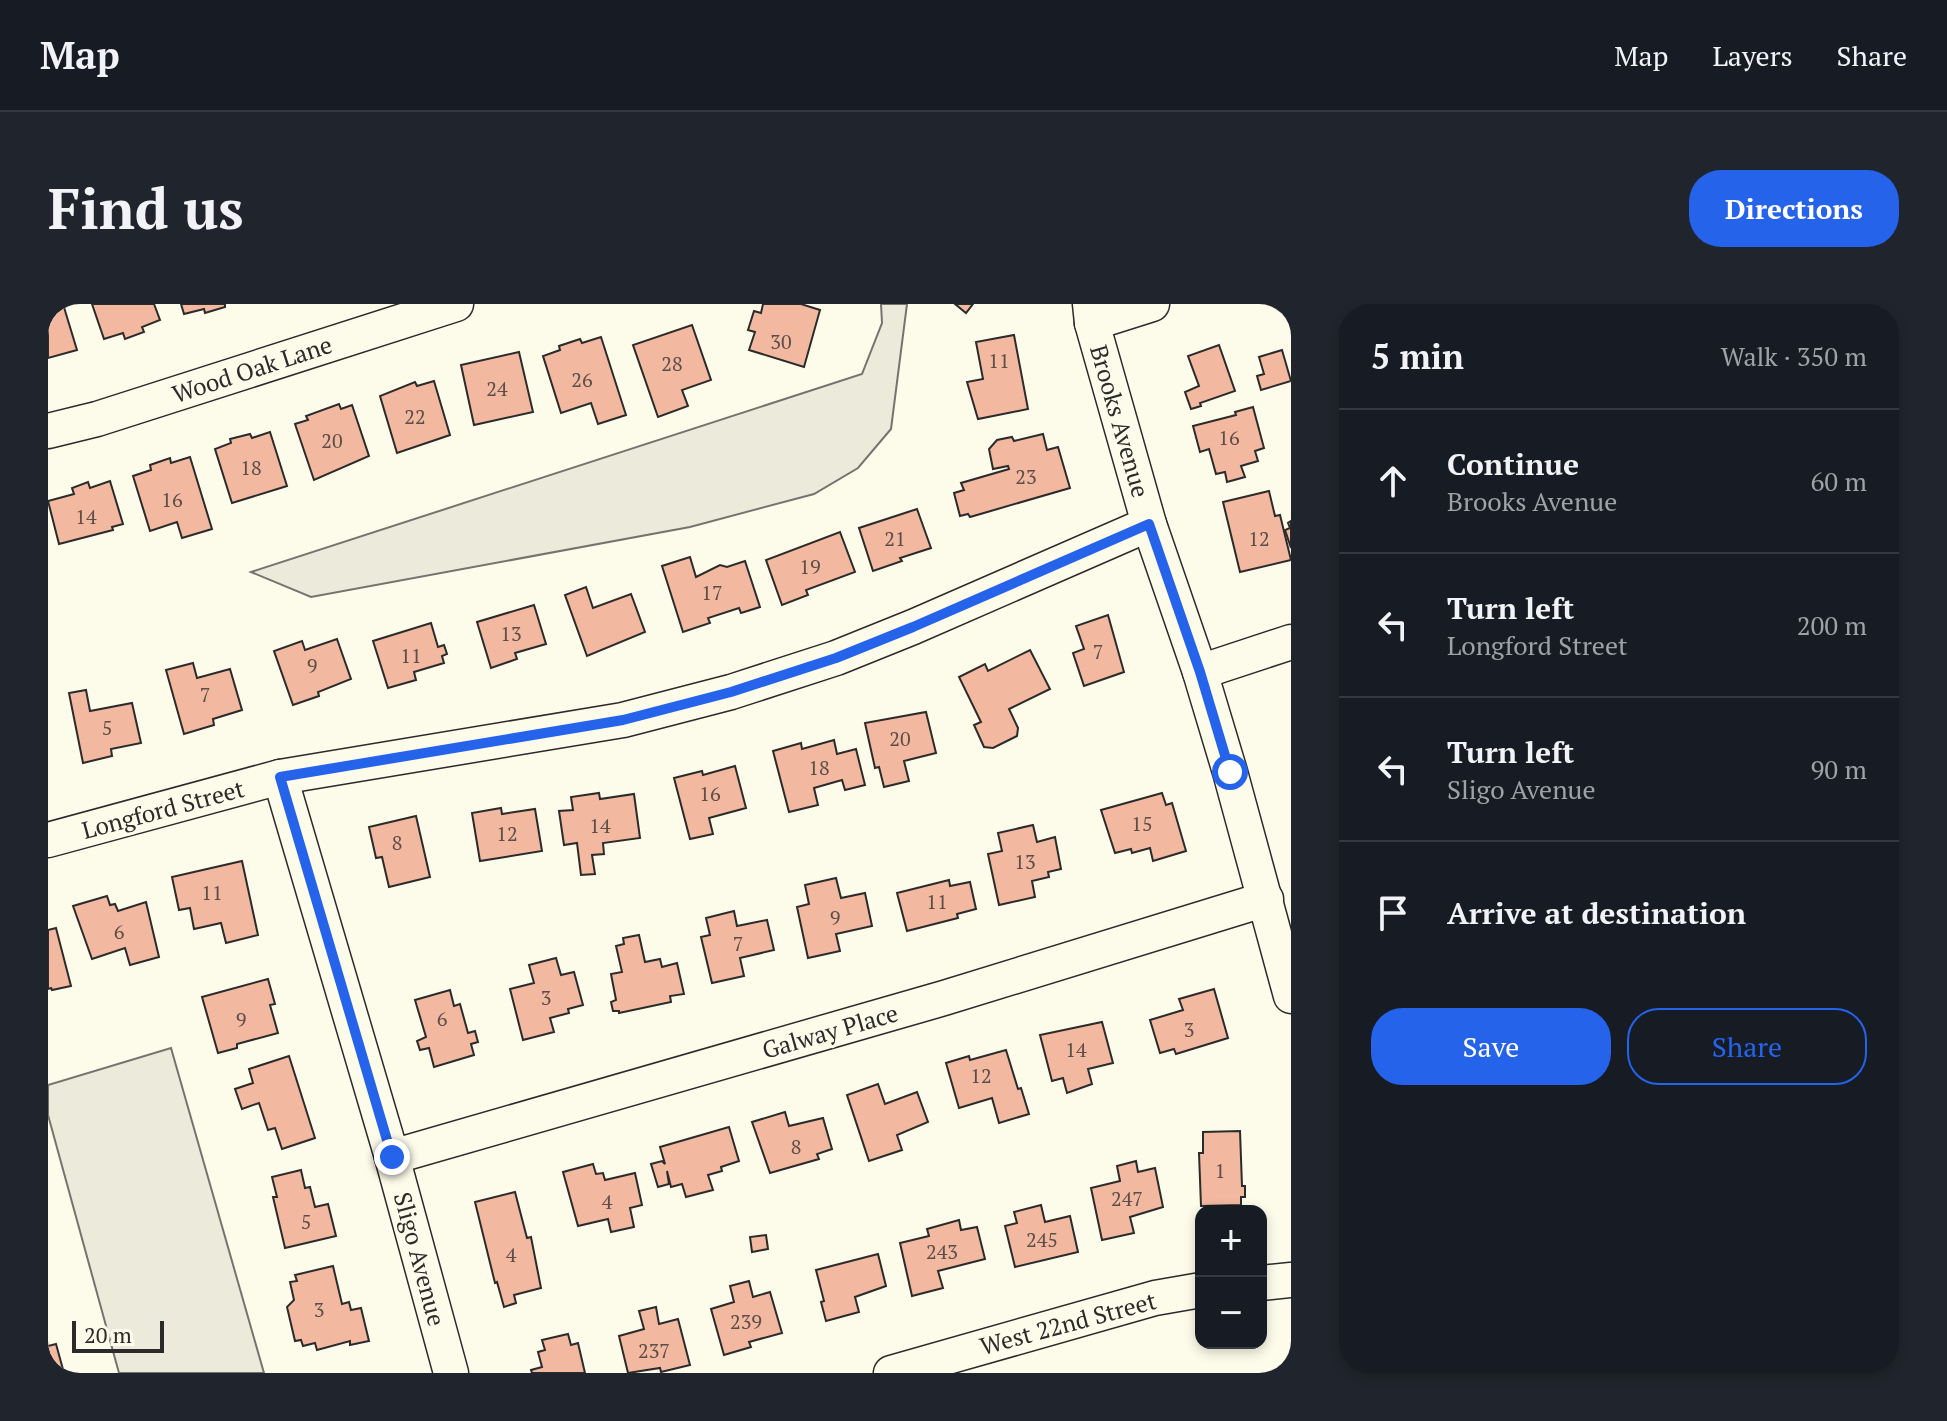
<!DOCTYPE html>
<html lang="en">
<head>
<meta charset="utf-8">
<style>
  body { margin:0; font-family:"PT Serif",serif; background:#20242c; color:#f1f3f6 }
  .controls { position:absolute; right:24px; bottom:24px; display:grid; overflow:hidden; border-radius:16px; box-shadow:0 4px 12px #0003 }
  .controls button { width:72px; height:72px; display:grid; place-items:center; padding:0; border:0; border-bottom:2px solid #363941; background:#171b24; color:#f1f3f6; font:40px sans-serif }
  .scale { position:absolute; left:24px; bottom:20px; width:92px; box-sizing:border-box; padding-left:8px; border:4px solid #2b2b2b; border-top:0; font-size:22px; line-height:28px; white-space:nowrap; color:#2b2b2b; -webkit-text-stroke:6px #fdfbea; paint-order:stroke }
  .stop { position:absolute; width:24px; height:24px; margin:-18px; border:6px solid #2563eb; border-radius:50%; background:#fff }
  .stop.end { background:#2563eb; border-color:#fff; box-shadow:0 2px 8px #0008 }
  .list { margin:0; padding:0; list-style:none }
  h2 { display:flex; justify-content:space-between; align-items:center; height:104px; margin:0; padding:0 32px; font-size:34px }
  h2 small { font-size:26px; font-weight:400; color:#9ea1a6 }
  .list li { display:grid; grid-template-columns:52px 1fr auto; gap:24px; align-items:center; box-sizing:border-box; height:144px; padding:0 32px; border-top:2px solid #363941 }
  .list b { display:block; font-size:30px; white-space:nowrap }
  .list p { margin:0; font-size:26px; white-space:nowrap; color:#9ea1a6 }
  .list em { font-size:26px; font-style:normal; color:#9ea1a6 }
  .actions { display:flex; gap:16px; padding:24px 32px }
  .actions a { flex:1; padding:18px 0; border:2px solid #2563eb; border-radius:32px; text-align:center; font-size:28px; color:#2563eb }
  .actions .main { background:#2563eb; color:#fff }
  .icon { flex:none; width:44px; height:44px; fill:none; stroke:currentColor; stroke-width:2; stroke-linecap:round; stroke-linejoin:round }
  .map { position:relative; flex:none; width:1243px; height:1069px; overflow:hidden; border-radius:32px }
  header { display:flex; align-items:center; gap:48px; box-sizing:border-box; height:112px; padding:0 40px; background:#171b24; border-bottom:2px solid #363941 }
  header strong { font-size:38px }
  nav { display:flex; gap:44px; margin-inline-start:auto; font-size:28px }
  .intro { display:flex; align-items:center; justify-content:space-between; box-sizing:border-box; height:192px; padding:0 48px }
  h1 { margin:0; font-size:56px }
  .button { padding:20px 36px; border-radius:32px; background:#2563eb; color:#fff; font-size:28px; font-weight:700 }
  main { display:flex; gap:48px; padding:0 48px }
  aside { flex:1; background:#171b24; border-radius:32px; box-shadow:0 4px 12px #0003 }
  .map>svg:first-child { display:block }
</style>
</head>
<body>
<header>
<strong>Map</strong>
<nav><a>Map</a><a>Layers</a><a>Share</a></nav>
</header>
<div class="intro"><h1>Find us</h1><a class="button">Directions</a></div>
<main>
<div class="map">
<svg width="1243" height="1069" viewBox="0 0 1243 1069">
  <rect width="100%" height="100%" fill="#fdfbea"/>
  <!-- green -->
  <g fill="#ecebdb" stroke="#74746e" stroke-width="2">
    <polygon points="833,0 859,0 843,125 810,164 766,190 642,223 263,293 203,268 814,70 834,19"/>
    <polygon points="123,744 216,1069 71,1069 0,811 0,781"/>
  </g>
  <!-- building -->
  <g fill="#f2b8a0" stroke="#2b2b2b" stroke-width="2">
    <polygon points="0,0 15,0 29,46 0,54"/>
    <polygon points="44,0 106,0 112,16 94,23 96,28 77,35 75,29 56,35"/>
    <polygon points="133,0 177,0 177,3 157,9 156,5 136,10"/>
    <polygon points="715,0 753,0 772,6 756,63 701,46 707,28 700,26 706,7 713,9"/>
    <polygon points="907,0 925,0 918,9"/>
    <polygon points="644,21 663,76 634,86 640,102 610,113 585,41"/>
    <polygon points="966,31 980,105 930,115 919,78 935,75 928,38"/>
    <polygon points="553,33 578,111 550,120 543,99 513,109 495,52 512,46 511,42 532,35 534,39"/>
    <polygon points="1171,41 1187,87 1152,99 1153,102 1143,105 1137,88 1151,82 1140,52"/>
    <polygon points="1234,46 1243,77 1213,86 1209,72 1216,70 1211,53"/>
    <polygon points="471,48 485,108 426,121 413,61"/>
    <polygon points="386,77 402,131 349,149 332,92 367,78 369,82"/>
    <polygon points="291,100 293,105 304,101 321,152 266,176 247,120 260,116 258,112"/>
    <polygon points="1205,103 1216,144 1207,147 1210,157 1193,162 1197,173 1179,178 1177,168 1168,170 1161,145 1152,148 1145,122 1188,111 1187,108"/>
    <polygon points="222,128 239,182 184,199 167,145 183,139 182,135 202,130 204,134"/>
    <polygon points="995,130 999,146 1010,143 1022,184 922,213 920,210 912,212 906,189 916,186 913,179 961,165 960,162 945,165 941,145 949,136 964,133 966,137"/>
    <polygon points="142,153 164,225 134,234 129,218 102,227 85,172 103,166 102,161 122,154 123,159"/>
    <polygon points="62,177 75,220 64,223 65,226 11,240 0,197 26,190 24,184 40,178 42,184"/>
    <polygon points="1221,187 1227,212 1232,211 1243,256 1192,268 1175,198"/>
    <polygon points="869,205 883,244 852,254 854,257 825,267 811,224"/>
    <polygon points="1243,217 1243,244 1237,226 1242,224 1240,219"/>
    <polygon points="792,228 807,268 758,286 760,291 734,301 718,256"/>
    <polygon points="642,253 648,273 672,261 679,263 697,257 712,303 693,309 691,304 660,314 662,319 635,328 614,262"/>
    <polygon points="538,283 545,304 583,290 597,328 539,352 517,291"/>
    <polygon points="486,301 498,340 467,349 469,355 443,364 429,318"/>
    <polygon points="1060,311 1076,368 1036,382 1025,349 1036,345 1028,322"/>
    <polygon points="383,319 390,343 396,341 399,350 394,352 396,359 366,368 368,376 340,384 325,337"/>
    <polygon points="289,335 303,375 270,388 271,392 245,401 226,347 254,337 257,346"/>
    <polygon points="982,346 1002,385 961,405 970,424 969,432 945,444 936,443 926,421 933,418 911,373 937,360 940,367"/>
    <polygon points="145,359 149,374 182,365 194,406 165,415 166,421 136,430 118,366"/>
    <polygon points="38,386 42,407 84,399 93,439 63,445 64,452 35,459 21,389"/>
    <polygon points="878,408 888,449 856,457 861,477 836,483 831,463 827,464 817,419"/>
    <polygon points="786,436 789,450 808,445 817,481 797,486 794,476 766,484 770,501 741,508 725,447 753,439 754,445"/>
    <polygon points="687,462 698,504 661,514 665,530 642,535 626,474 654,467 655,471"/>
    <polygon points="551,489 552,495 586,490 592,534 555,539 556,550 544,551 547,570 533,571 529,539 516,541 511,507 525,506 523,493"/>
    <polygon points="1114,489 1118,501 1124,499 1138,547 1105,557 1102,544 1084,549 1083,545 1067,549 1053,506"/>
    <polygon points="453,504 454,510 487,505 494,547 432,557 424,509"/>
    <polygon points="368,512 382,573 341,583 334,553 328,554 321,523"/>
    <polygon points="985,521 989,538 1007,533 1013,565 1000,568 1001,573 984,577 987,593 951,601 940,550 954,547 950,529"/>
    <polygon points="194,557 210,631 178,639 173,619 146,625 142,604 131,606 124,573"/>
    <polygon points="788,574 793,594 817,589 824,622 788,630 792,647 760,654 749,603 761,600 757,581"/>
    <polygon points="901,576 902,582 922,578 928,605 909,610 910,614 859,627 849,589"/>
    <polygon points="59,592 62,601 67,600 70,607 98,598 111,653 82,661 77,644 44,655 25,602"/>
    <polygon points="686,607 689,622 719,616 726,646 692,654 696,672 664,679 653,633 662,631 658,614"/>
    <polygon points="8,624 23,682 4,686 3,684 0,685 0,626"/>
    <polygon points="591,631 597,658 612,655 614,663 629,659 636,690 622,692 623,698 571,709 571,707 565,707 563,698 568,696 563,670 574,668 568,642 576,640 575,634"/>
    <polygon points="508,654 513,671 526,668 535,701 520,705 521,709 502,714 506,728 475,736 462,685 486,679 481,661"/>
    <polygon points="220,675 227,700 222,701 230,729 189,740 189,744 170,749 154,693"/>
    <polygon points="1166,685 1180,734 1128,750 1126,745 1112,749 1102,716 1135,706 1131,695"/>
    <polygon points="402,686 406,702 412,700 420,729 427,727 430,738 423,740 426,751 386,763 381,744 372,746 369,737 378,733 367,696"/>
    <polygon points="1054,718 1065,759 1040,765 1044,780 1019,789 1015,774 1004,777 992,731"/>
    <polygon points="958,746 970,785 973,784 981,810 951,819 944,794 911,804 898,759 921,752 922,756"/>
    <polygon points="241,752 267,834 234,845 227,824 220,826 211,799 194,805 187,785 205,779 201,765"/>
    <polygon points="830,780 837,800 869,788 880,818 849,831 854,846 821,857 799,791"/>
    <polygon points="737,808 741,822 775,814 784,845 769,850 771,855 722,869 704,818"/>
    <polygon points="681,823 691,857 673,863 674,867 660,871 665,886 638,893 634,880 623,883 619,867 621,880 610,883 603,860 614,857 617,860 612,843"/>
    <polygon points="1192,827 1194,882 1197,882 1197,893 1193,893 1193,901 1153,902 1151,849 1155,849 1155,828"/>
    <polygon points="1088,857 1090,868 1107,864 1115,903 1082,913 1086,929 1054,936 1043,884 1072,877 1069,862"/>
    <polygon points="545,860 548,870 555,869 557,876 587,869 594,901 582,904 586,923 563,928 560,915 530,922 515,868"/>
    <polygon points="253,866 257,884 262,883 267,903 280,900 288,932 237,944 225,893 229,893 224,873"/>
    <polygon points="467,888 479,934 483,933 493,984 466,991 468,999 456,1003 449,978 447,979 427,898"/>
    <polygon points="993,901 997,918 1022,912 1030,948 967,963 957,922 969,919 966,908"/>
    <polygon points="911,916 913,926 929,923 937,955 890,967 895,984 864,992 852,939 881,932 879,925"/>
    <polygon points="718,931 720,945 704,948 702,933"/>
    <polygon points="830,950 838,982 807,993 811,1008 778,1017 773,998 776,997 768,966"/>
    <polygon points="285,962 294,1000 301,998 303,1006 313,1004 321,1037 302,1041 302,1037 269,1046 267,1039 255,1042 253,1036 247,1037 239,1003 246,996 242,978 249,977 247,971"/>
    <polygon points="701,977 705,993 722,988 734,1029 701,1038 703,1043 676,1051 663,1005 686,998 682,982"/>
    <polygon points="608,1003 611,1020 630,1015 642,1061 613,1068 612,1064 580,1069 571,1032 596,1025 591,1007"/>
    <polygon points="520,1030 523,1041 530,1039 537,1069 484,1069 483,1066 494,1063 490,1048 497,1046 494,1036"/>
    <polygon points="8,1040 16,1069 0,1069 0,1042"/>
  </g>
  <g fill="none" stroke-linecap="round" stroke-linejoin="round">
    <defs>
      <g id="minor">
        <polyline points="1042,0 1044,19 1101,220 1152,368 1182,468 1243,692"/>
        <polyline points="1044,19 1104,0"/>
        <polyline points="0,127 49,115 408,0"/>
        <polyline points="1152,368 1243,338"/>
        <polyline points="232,473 344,853 403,1069"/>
        <polyline points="0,536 232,473 575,416 683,388 788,354 865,323 1101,220"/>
        <polyline points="344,853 896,694 1218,595"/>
        <polyline points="1213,979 1243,976"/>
        <polyline points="843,1069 1107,994 1153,986"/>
      </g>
    </defs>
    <!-- minor casing -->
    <use href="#minor" stroke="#2b2b2b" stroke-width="37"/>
    <!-- minor -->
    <use href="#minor" stroke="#fdfbea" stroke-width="34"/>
  </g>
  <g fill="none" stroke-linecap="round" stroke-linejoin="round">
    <!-- route -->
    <polyline stroke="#2563eb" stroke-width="10" points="344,853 232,473 575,416 683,388 788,354 865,323 1101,220 1152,368 1182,468"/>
  </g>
  <g text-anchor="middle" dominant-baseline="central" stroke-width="6" stroke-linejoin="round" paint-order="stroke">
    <!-- number labels -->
    <g font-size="20" fill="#5d4e48">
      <text x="733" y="37">30</text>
      <text x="951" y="56">11</text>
      <text x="624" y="59">28</text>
      <text x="534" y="75">26</text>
      <text x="449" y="84">24</text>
      <text x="367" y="112">22</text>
      <text x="1181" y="133">16</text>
      <text x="284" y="136">20</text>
      <text x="203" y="163">18</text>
      <text x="978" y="172">23</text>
      <text x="124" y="195">16</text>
      <text x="38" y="212">14</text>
      <text x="847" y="234">21</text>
      <text x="1211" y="234">12</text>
      <text x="762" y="262">19</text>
      <text x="664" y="288">17</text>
      <text x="463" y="329">13</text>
      <text x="1050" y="347">7</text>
      <text x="363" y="351">11</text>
      <text x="264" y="361">9</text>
      <text x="157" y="390">7</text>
      <text x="59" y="423">5</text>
      <text x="852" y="434">20</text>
      <text x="771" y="463">18</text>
      <text x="662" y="489">16</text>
      <text x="1094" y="519">15</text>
      <text x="552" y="521">14</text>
      <text x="459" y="529">12</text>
      <text x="349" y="538">8</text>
      <text x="977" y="557">13</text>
      <text x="164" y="588">11</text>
      <text x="889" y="597">11</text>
      <text x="787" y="613">9</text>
      <text x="71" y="627">6</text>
      <text x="690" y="639">7</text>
      <text x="498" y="693">3</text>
      <text x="394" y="714">6</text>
      <text x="193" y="715">9</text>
      <text x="1141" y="725">3</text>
      <text x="1028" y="745">14</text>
      <text x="933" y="771">12</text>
      <text x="748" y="842">8</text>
      <text x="1172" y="866">1</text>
      <text x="1079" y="894">247</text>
      <text x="559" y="897">4</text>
      <text x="258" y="917">5</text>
      <text x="994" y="935">245</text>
      <text x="894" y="947">243</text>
      <text x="463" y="950">4</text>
      <text x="271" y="1005">3</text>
      <text x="698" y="1017">239</text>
      <text x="606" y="1046">237</text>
    </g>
    <!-- street labels -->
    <g font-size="24" fill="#2b2b2b" stroke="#fdfbea">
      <text transform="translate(204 65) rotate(-18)">Wood Oak Lane</text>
      <text transform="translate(1072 117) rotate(74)">Brooks Avenue</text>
      <text transform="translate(115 505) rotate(-15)">Longford Street</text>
      <text transform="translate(782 727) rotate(-16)">Galway Place</text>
      <text transform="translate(372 955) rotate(75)">Sligo Avenue</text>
      <text transform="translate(1020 1019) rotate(-15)">West 22nd Street</text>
    </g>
  </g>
</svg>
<div class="controls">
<button>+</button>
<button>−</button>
</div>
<div class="scale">20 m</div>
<div class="stop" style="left:1182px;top:468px"></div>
<div class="stop end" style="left:344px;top:853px"></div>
</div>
<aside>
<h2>5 min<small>Walk · 350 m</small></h2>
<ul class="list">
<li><svg class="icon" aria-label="ahead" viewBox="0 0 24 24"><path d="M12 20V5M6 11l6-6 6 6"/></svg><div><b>Continue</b><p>Brooks Avenue</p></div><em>60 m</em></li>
<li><svg class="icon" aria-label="left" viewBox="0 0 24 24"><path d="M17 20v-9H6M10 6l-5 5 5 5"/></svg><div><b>Turn left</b><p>Longford Street</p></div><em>200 m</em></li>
<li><svg class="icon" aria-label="left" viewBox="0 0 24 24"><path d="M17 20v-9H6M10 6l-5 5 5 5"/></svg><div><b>Turn left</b><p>Sligo Avenue</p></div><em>90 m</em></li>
<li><svg class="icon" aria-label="arrive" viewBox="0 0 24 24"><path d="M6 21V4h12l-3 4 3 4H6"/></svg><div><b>Arrive at destination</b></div></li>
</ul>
<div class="actions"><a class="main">Save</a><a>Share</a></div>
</aside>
</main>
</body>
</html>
